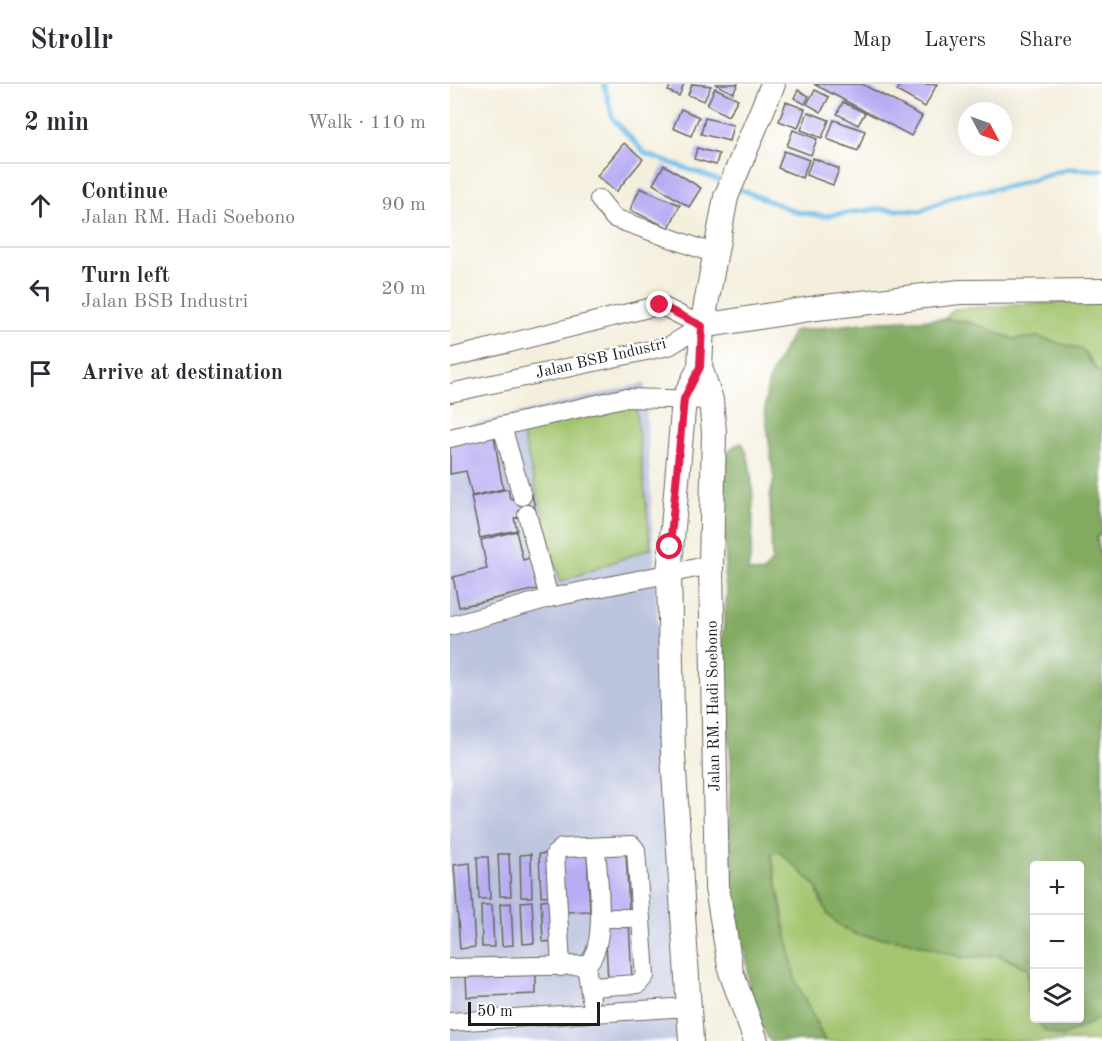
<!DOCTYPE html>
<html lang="en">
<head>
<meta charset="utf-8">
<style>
  body { margin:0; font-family:"Old Standard TT",serif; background:#f7f7f7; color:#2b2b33 }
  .controls { position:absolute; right:18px; bottom:18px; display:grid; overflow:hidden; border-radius:6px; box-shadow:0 6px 24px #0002 }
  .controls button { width:54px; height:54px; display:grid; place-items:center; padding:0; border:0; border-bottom:2px solid #e1e1e2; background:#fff; color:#2b2b33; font:30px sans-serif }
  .compass { position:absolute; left:508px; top:18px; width:54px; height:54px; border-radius:50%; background:#fff; box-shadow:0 6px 24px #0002; rotate:131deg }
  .scale { position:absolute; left:18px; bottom:15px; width:132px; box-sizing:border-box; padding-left:6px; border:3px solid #1c1c1c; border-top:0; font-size:16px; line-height:21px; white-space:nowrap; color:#1c1c1c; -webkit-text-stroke:4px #fff; paint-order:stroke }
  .stop { position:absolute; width:18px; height:18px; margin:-14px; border:4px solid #e11d48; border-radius:50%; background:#fff }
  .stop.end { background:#e11d48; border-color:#fff; box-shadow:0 2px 6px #0008 }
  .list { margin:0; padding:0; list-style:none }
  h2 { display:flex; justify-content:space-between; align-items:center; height:78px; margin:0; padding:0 24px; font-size:26px }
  h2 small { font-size:20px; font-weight:400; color:#7c7c81 }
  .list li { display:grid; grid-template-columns:39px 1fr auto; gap:18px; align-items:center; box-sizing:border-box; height:84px; padding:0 24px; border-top:2px solid #e1e1e2 }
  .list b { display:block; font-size:22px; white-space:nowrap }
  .list p { margin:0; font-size:20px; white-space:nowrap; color:#7c7c81 }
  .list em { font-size:20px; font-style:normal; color:#7c7c81 }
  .icon { flex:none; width:33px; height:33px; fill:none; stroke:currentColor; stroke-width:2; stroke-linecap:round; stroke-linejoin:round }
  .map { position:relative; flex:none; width:652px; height:957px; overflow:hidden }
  header { display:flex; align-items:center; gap:36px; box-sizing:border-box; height:84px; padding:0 30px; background:#fff; border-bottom:2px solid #e1e1e2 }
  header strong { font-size:28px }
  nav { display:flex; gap:33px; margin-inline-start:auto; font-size:21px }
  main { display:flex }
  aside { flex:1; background:#fff }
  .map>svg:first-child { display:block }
</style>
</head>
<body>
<header>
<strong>Strollr</strong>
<nav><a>Map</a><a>Layers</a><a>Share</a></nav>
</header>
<main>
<aside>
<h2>2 min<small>Walk · 110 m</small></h2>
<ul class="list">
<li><svg class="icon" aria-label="ahead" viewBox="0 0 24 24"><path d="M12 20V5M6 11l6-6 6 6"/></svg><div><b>Continue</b><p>Jalan RM. Hadi Soebono</p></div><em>90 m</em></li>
<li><svg class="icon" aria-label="left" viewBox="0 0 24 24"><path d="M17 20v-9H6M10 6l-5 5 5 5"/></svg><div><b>Turn left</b><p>Jalan BSB Industri</p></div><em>20 m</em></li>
<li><svg class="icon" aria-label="arrive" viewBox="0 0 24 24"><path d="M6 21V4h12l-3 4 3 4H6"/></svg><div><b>Arrive at destination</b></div></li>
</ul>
</aside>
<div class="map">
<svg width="652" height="957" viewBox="0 0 652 957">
  <rect width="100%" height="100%" fill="#fff"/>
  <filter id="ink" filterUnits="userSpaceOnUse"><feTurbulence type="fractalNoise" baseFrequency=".0167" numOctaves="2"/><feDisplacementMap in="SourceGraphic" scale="12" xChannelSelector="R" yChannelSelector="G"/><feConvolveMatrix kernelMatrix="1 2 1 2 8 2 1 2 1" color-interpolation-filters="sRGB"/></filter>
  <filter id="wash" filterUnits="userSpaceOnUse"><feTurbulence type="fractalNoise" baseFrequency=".008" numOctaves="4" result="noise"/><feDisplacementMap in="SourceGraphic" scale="24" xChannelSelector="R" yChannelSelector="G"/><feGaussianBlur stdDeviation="1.35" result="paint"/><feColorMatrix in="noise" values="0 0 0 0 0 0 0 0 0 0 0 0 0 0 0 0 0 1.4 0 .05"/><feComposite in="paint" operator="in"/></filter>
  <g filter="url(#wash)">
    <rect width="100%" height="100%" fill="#f4efdd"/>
    <!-- industrial -->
    <polygon fill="#bcc3de" points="195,299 230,957 0,957 0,346"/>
    <!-- green -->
    <g fill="#a3c56e" stroke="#607045" stroke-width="1.5">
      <polygon points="610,218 652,219 652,288 647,287 639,273 589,253 564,255 519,238 495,235 504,225"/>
      <polygon points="185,319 201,464 110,498 71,346"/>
      <path d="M 329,767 L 366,802 L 370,817 L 407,851 L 457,857 L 514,874 L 548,871 L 578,885 C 576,917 579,942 612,952 L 652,933 L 652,957 L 375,957 L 345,895 L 321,769 Z"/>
    </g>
    <!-- forest -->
    <path fill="#82aa61" stroke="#4f633e" stroke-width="1.5" d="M 495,235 L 519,238 L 564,255 L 589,253 L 633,266 L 647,287 L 652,288 L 652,451 L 647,453 L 652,477 L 652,933 L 612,953 L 595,947 L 586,935 L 630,934 L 630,782 L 584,782 L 584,932 L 579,918 L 578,884 L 548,871 L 514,874 L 457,857 L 407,851 L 391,843 L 378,831 L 366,802 L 329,767 L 321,770 L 345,895 L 375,957 L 320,957 L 300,923 L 298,885 L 281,798 L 278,763 L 281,676 L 271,568 L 277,509 L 274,492 L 276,476 L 271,400 L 278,368 L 284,362 L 292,359 C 307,382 304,460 298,487 L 313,489 L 322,477 L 320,412 L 324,396 L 315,326 L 316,310 L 320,293 L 343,247 L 431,237 Z"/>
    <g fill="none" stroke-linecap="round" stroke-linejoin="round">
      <!-- stream -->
      <g stroke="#6cbde8" stroke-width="5">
        <polyline points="154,0 163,35 196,70 276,99"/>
        <polyline points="287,104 346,128 374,132 428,125 470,127 507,111 560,102 617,85 652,86"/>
      </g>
    </g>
    <g id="blocks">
      <!-- building -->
      <g fill="#b8adf3">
        <polygon points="221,0 234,0 229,12 218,7"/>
        <polygon points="242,0 261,2 254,17 238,11"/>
        <polygon points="265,0 288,0 283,9"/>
        <polygon points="364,0 412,0 472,32 461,52"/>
        <polygon points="451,0 487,0 475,23 447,7"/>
        <polygon points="265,4 288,15 278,32 257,21"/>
        <polygon points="348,6 359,12 355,20 344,14"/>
        <polygon points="365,6 379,13 371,28 357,20"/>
        <polygon points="336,18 355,25 348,44 329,37"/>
        <polygon points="393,18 415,29 408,41 387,30"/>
        <polygon points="231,25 249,33 241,52 223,44"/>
        <polygon points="358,28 379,36 372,54 351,46"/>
        <polygon points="255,34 283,41 279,57 251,50"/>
        <polygon points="384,36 415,47 408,67 377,55"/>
        <polygon points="343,46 367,55 361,71 337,62"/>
        <polygon points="174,59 193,75 166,108 147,92"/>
        <polygon points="247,64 269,70 266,81 244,75"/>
        <polygon points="334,67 359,76 352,94 328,84"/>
        <polygon points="363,74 389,85 383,101 356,91"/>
        <polygon points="214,81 251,104 239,123 203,100"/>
        <polygon points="190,104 230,121 219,144 180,126"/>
        <polygon points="43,346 53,405 22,412 16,387 0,390 0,356"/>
        <polygon points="58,405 60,415 82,410 86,429 64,434 67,446 30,454 21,413"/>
        <polygon points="66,447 73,476 80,474 87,505 9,523 3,493 37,485 31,456"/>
        <polygon points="137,768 140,827 115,828 112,770"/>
        <polygon points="176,768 179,827 154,828 151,769"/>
        <polygon points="100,769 102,811 91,812 89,770"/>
        <polygon points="48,770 59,770 61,812 50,812"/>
        <polygon points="81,770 82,813 71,813 70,771"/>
        <polygon points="27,773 38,773 40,815 29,815"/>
        <polygon points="20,779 25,863 10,865 4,781"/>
        <polygon points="102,815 104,857 93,858 91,816"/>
        <polygon points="82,817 84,859 73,860 71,818"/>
        <polygon points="61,819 63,861 52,862 50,820"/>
        <polygon points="31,821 42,821 44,863 32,863"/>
        <polygon points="179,837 182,895 158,897 155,838"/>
        <polygon points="86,891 86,910 17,913 16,893"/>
      </g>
    </g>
  </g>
  <g filter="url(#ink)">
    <use href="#blocks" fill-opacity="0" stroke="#686660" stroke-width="1.5"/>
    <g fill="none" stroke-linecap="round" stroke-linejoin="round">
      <defs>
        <g id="minor">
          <polyline points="149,115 164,134 265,170"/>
          <polyline points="0,274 210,221 252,242"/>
          <polyline points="0,309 219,262 252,242"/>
          <polyline points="52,342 72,412"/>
          <polyline points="0,354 173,314 261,316"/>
          <polyline points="77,430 99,514"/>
          <polyline points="0,542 99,514 261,481"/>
          <polyline points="150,834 191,834"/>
          <path d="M 136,881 C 159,864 147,790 146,763"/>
          <polyline points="111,883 105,770 112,764 182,761 186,766 195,892 188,900 140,903"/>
          <polyline points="0,884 136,881 141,915"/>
          <polyline points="0,938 239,923"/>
        </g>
        <g id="major">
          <polyline points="252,242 366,224 510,208 652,207"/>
          <polyline points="241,957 223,671 219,490 234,315 250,283"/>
          <polyline points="306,957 281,888 267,804 261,481 264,348 261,316 250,283 252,242 276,113 323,0"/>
        </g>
      </defs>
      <!-- minor casing -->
      <use href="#minor" stroke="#686660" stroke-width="20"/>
      <!-- major casing -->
      <use href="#major" stroke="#686660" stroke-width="26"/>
      <!-- minor -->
      <use href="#minor" stroke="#fff" stroke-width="18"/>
      <!-- major -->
      <use href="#major" stroke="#fff" stroke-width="24"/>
    </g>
  </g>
  <g fill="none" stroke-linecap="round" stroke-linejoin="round" filter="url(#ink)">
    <!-- route -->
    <polyline stroke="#e11d48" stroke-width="8" points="210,221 252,242 250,283 234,315 220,463"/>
  </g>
  <g text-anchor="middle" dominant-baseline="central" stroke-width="4.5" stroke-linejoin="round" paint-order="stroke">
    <!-- street labels -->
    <g font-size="16" fill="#1c1c1c" stroke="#fff">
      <text transform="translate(151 275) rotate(-13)">Jalan BSB Industri</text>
      <text transform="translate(264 622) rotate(-91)">Jalan RM. Hadi Soebono</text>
    </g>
  </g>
</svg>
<div class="controls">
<button>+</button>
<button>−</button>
<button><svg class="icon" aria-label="layers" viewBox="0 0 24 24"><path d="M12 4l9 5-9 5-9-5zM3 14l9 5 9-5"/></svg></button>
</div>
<svg class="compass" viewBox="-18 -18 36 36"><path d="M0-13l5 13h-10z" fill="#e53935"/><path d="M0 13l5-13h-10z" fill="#7c7c81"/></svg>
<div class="scale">50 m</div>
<div class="stop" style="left:220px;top:463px"></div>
<div class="stop end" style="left:210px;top:221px"></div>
</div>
</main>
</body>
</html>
